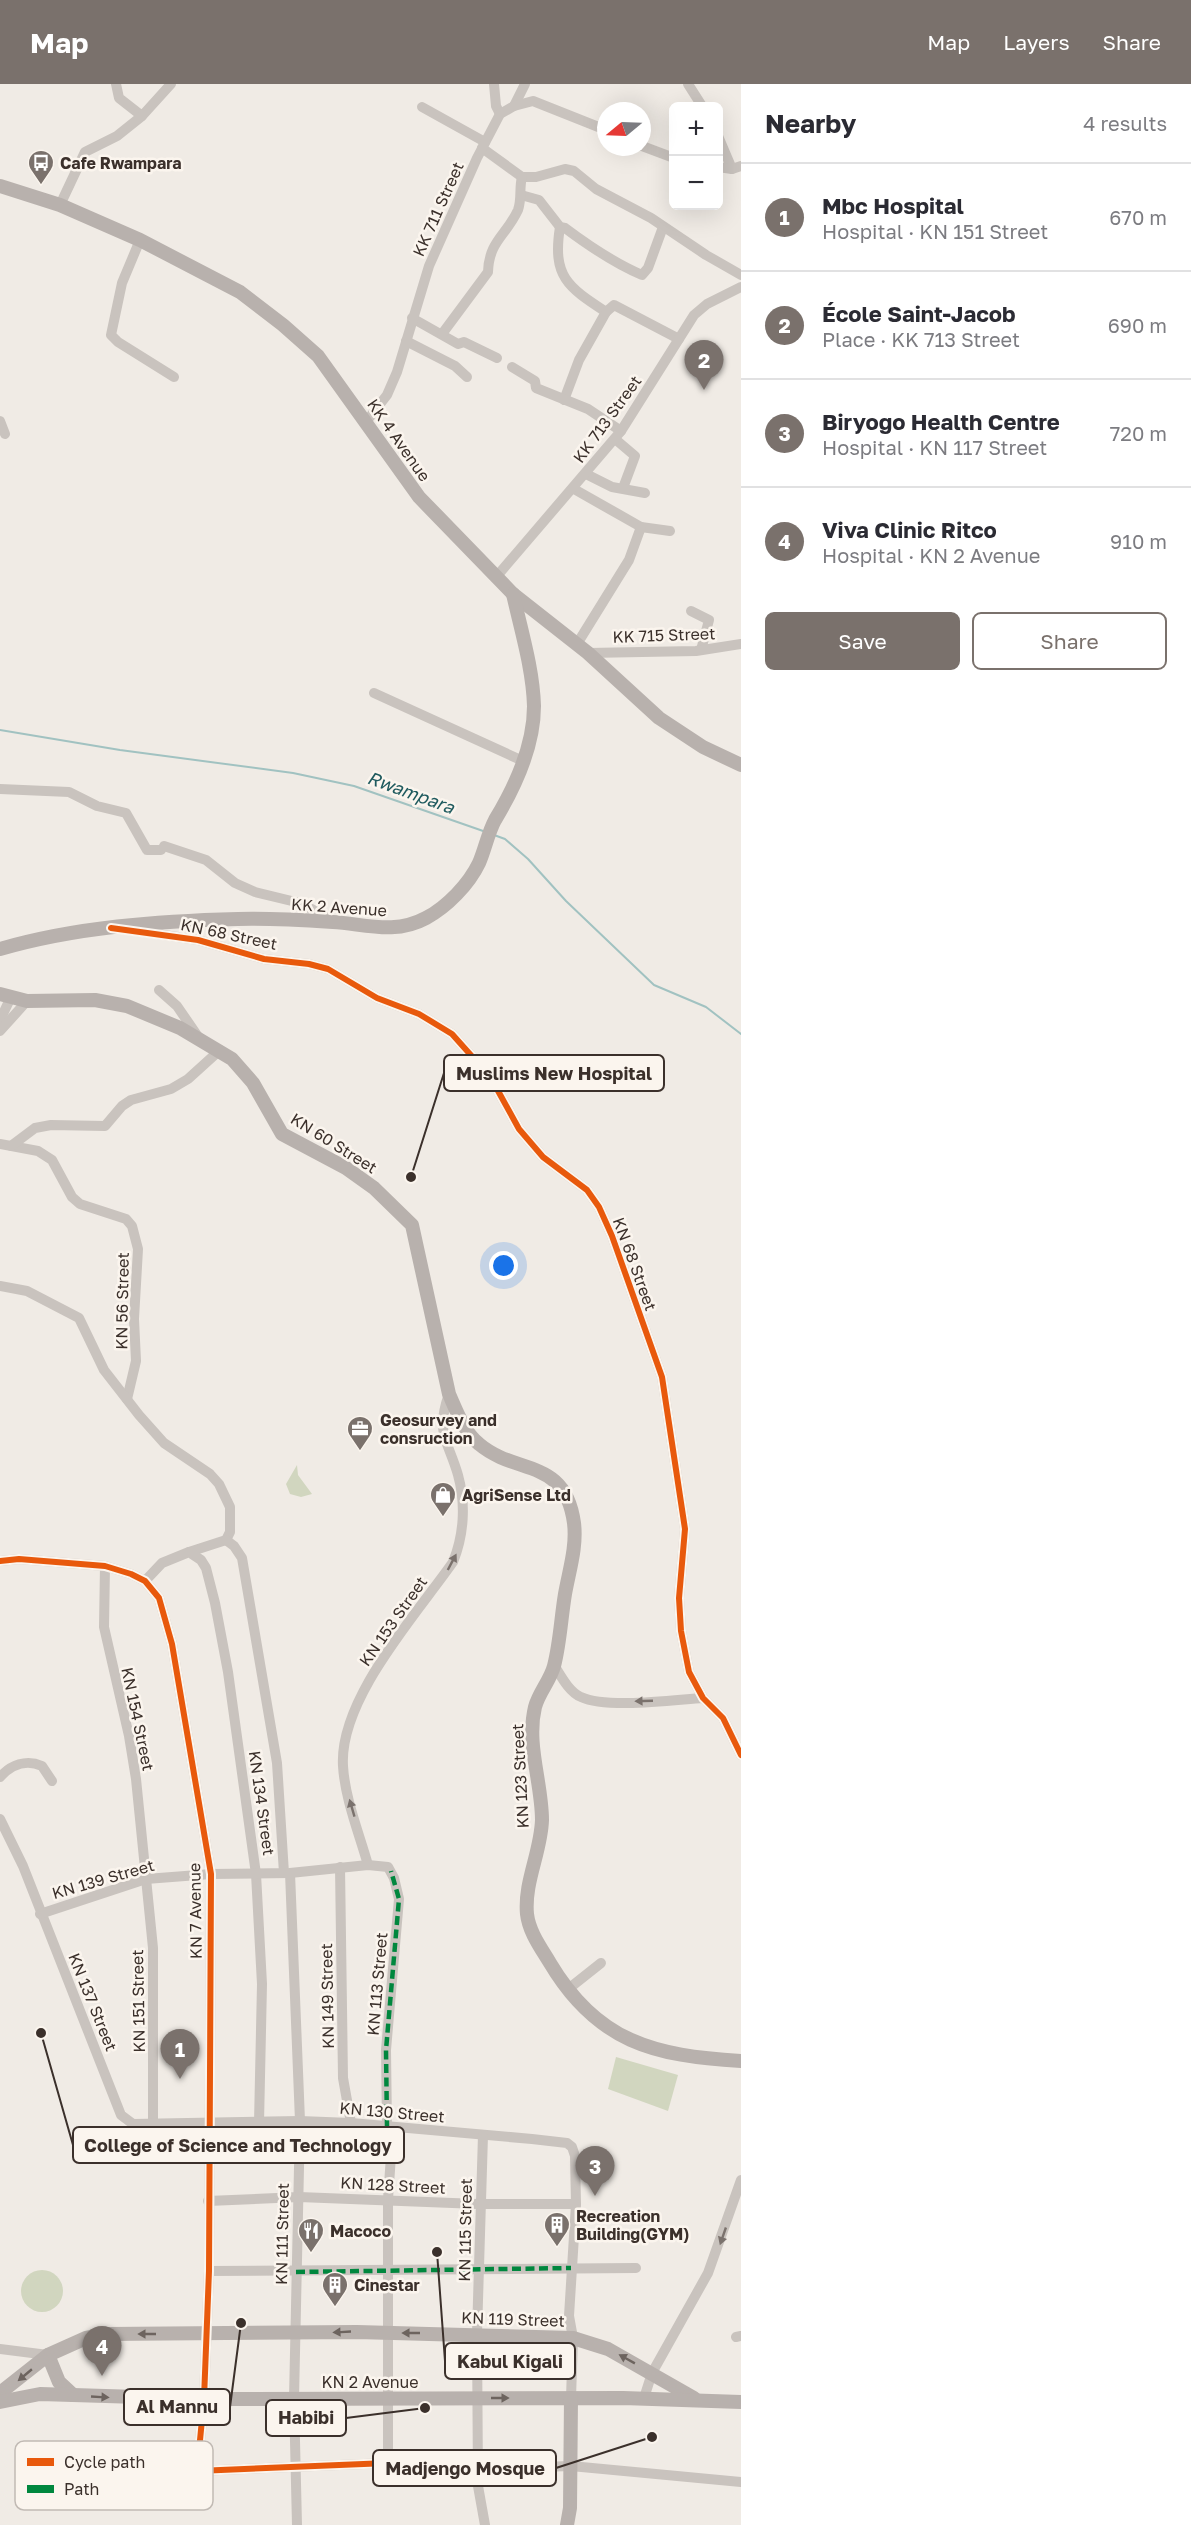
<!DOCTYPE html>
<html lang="en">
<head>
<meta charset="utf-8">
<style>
  body { margin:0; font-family:"Golos Text",sans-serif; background:#f2f2f3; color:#2b2b33 }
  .controls { position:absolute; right:18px; top:18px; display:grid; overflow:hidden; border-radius:9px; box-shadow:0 6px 24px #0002 }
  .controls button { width:54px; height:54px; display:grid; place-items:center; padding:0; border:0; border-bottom:2px solid #e1e1e2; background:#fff; color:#2b2b33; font:30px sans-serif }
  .compass { position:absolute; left:597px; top:18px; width:54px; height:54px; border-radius:50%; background:#fff; box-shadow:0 6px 24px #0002; rotate:251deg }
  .you { position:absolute; left:504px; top:1182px; width:21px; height:21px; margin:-15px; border:4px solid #fff; border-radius:50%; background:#1a73e8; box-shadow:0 0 0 9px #1a73e833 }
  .badge { display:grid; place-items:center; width:39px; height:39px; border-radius:50%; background:#7a716c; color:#fff; font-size:20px; font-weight:700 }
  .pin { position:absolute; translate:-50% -50px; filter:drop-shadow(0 2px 3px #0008) }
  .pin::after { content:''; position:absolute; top:32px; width:21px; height:18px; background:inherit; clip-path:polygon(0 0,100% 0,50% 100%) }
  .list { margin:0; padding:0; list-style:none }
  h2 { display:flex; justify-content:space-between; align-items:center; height:78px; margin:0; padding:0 24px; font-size:26px }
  h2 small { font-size:20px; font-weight:400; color:#7c7c81 }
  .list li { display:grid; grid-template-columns:39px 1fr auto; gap:18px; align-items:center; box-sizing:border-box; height:108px; padding:0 24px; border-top:2px solid #e1e1e2 }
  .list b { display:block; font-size:22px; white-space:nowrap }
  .list p { margin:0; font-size:20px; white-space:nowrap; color:#7c7c81 }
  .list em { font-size:20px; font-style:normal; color:#7c7c81 }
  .actions { display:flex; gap:12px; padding:18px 24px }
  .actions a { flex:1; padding:14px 0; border:2px solid #7a716c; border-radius:9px; text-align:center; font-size:21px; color:#7a716c }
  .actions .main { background:#7a716c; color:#fff }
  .map { position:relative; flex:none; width:741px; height:2441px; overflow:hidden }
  header { display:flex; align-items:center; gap:36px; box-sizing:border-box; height:84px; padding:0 30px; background:#7a716c; color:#fff }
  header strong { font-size:28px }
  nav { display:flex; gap:33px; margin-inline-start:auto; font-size:21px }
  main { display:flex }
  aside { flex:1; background:#fff }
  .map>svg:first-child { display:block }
</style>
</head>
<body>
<header>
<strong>Map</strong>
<nav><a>Map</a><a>Layers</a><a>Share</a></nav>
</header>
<main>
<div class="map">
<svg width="741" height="2441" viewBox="0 0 741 2441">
  <rect width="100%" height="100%" fill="#f0ebe5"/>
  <!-- green -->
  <g fill="#d1d6bf">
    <polygon points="297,1381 298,1391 312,1410 301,1413 290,1410 286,1400"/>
    <polygon points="616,1973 678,1991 668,2027 608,2005"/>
    <circle cx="42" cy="2207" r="21"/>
  </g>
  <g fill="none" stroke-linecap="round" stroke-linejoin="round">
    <!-- stream -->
    <g stroke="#a1c2c1" stroke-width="2">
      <polyline points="0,646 120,666 293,689 354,702 486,748"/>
      <polyline points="494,751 505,755 528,775 566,817 654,901 706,923 741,950"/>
    </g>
    <!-- minor -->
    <g stroke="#c9c3be" stroke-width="10">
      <polyline points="116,0 119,14 142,32"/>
      <polyline points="494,0 496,22 500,30"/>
      <polyline points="688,0 702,22"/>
      <polyline points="514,22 525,0"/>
      <polyline points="422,23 485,58"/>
      <polyline points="718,52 732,85"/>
      <polyline points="642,62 674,74"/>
      <polyline points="482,64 522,93 536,93 565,85 574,87 596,105 651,134 706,171 741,191"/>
      <polyline points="718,83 732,85 741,82"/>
      <path d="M 521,111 L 539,116 L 560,143 L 565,144 C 589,162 614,179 642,191 L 648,184 L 663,143"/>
      <polyline points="60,121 85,68 117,52 142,32 171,0"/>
      <path d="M 560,143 C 552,193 568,203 606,228 L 579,276 L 564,316"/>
      <polyline points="140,156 122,199 111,251 118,258 174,293"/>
      <polyline points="606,228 614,221 679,255"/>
      <polyline points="412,234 458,260 464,258 497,274"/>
      <path d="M 442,250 L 488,188 C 489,157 506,152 518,126 C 522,115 519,104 522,93"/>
      <polyline points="406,257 455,282 467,293"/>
      <polyline points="512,283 535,297 536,304 588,325 621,347"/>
      <polyline points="0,337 5,350"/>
      <polyline points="366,338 387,311 397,288 429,182 477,74 500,30 514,22 533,17 606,46"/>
      <polyline points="615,355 635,372 623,404"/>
      <polyline points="586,390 612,403 645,409"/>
      <polyline points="574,405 641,443 670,447"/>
      <polyline points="497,492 621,347 694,231 707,220 741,203"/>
      <polyline points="691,527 709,536 701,566"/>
      <polyline points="577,560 629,476 641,443"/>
      <polyline points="588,569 696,567 741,560"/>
      <polyline points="374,609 523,677"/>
      <polyline points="0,705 69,708 97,722 126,729 147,766 161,766"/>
      <polyline points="164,762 206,776 235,799 255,808 300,819 336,838"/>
      <polyline points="123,845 198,856 264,875 309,880 328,885 377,914 419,930 452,950 477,978 497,1005 519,1045 543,1073 587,1106 599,1123 612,1152 662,1293 685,1445 679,1514 681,1547 689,1588 703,1614 723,1634 741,1671"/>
      <polyline points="159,906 177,922 199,954"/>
      <polyline points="0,936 11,913"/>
      <polyline points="0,947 27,917"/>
      <polyline points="0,1060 38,1067 52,1076 72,1113 80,1120 126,1135 132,1142 138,1165 134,1235 136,1277 127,1315"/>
      <polyline points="11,1062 35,1044 51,1041 105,1042 122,1022 131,1016 171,1005 188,995 220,966"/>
      <polyline points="0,1202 27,1207 79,1234 104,1286 139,1331 164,1359 210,1390 219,1400 230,1423 230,1448 226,1456 189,1468"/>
      <polyline points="226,1456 234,1462 242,1474 277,1679 284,1789"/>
      <polyline points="0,1477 19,1475 105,1482 131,1490 145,1497 159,1514 172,1560 211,1790 209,2187 204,2315 197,2387 388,2379"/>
      <polyline points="105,1482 104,1543 129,1652 136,1695 153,1864 153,2039"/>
      <polyline points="145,1497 162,1479 189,1468 201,1476 206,1484 215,1519 228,1588 256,1790 262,1900 259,2039"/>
      <path d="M 554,1581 C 561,1592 569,1608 581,1613 C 607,1625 673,1616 703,1614"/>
      <path d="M 0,1693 C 11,1681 26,1675 42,1682 L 52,1697"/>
      <polyline points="0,1735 23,1782 121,2031 133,2040 300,2037 351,2039 532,2055 567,2059 572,2063 575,2072 576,2120 569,2232 573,2254 571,2314"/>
      <path d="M 368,1781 C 359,1749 345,1715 343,1682 C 339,1615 416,1531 453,1478 C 464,1451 466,1420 458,1391 C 448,1356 435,1350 449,1310"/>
      <polyline points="340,1783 343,1994 351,2039"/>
      <polyline points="290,1789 300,2037 294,2315 297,2441"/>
      <polyline points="40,1830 146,1795 211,1790 290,1789 368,1781 388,1783 394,1794 399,1815 386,1966 387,2043"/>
      <polyline points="567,1906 601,1879"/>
      <polyline points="393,2043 388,2115 388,2379 451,2386 571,2382 741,2398"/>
      <polyline points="483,2051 477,2249 478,2402 485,2441"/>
      <polyline points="208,2117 299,2113 478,2120 576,2120"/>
      <polyline points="209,2187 636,2184"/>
      <polyline points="736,2253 741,2252"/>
      <polyline points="0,2265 48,2271"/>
      <polyline points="644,2314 652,2289 708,2189 741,2096"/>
      <polyline points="197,2387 198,2421"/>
    </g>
    <!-- major -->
    <g stroke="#b8b1ad" stroke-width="14">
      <polyline points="0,102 60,121 140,156 240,208 283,241 318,272 419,413 513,510 588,569 659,634 703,663 741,681"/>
      <path d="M 0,865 C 76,843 158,837 238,835 C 269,834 301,836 333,838 C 365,840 395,851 426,834 C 447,823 469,800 479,779 C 485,765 488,749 495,736 C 515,703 534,662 534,622 C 533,585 521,546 513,510"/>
      <path d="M 0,910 L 27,917 L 95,916 L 127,922 L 180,944 L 232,975 L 253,999 L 282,1050 L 346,1084 L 374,1104 L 412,1141 L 449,1310 C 457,1328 464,1348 479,1360 C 517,1392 565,1373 574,1439 C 577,1463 569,1487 565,1510 C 561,1534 560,1559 554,1582 C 550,1597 539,1608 535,1623 C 526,1660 542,1699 542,1736 C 541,1768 524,1798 527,1830 C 529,1848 541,1864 550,1879 C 597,1958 654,1972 741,1977"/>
      <polyline points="48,2271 59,2298 73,2311"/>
      <polyline points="0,2309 48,2271 86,2254 107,2250 357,2248 573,2254 608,2265 694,2314"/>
      <polyline points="0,2318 40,2310 204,2315 623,2314 741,2318"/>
      <polyline points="567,2441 570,2424 571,2314"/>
    </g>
    <!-- quiet -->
    <g stroke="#00873e" stroke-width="4.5" stroke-dasharray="9 4.5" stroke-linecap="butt">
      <polyline points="387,2043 386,1966 399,1815 391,1787"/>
      <polyline points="296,2188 571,2184"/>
    </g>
    <defs>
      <g id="cycleway">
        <polyline points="111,844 198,856 264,875 309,880 328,885 377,914 419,930 452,950 477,978 497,1005 519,1045 543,1073 587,1106 599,1123 612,1152 662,1293 685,1445 679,1514 681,1547 689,1588 703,1614 723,1634 741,1671"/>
        <polyline points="0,1477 19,1475 105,1482 131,1490 145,1497 159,1514 172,1560 211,1790 209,2187 204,2315 197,2387 388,2379"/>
      </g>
    </defs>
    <!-- cycleway casing -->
    <use href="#cycleway" stroke="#fbf5ee" stroke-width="10"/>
    <!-- cycleway -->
    <use href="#cycleway" stroke="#e8590c" stroke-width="6"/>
  </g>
  <!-- one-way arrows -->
  <defs><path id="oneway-solid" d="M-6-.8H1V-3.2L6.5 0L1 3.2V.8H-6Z" transform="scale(1.5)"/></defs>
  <g fill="#7b726d">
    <use href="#oneway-solid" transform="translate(452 1478) rotate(-62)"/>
    <use href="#oneway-solid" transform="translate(644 1617) rotate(178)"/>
    <use href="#oneway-solid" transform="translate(352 1724) rotate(-106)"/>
    <use href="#oneway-solid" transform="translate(723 2152) rotate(109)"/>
  </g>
  <g fill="#6d645f">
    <use href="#oneway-solid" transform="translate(342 2248) rotate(177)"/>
    <use href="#oneway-solid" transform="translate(411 2249) rotate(180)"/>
    <use href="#oneway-solid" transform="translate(147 2250) rotate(-180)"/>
    <use href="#oneway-solid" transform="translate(627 2275) rotate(-151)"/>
    <use href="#oneway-solid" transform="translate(25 2291) rotate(140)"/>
    <use href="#oneway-solid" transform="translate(100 2313) rotate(3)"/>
    <use href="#oneway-solid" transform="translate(500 2314)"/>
  </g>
  <!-- icons -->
  <defs>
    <symbol id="bus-pin" viewBox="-11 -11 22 30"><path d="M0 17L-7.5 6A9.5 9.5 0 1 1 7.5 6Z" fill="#7a716c" stroke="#fbf5ee"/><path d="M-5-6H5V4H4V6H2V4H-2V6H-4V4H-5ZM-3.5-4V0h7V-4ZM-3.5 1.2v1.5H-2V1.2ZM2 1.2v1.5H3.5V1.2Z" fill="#fff"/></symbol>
    <symbol id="office-pin" viewBox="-11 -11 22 30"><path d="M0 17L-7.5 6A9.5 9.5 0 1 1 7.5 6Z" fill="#7a716c" stroke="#fbf5ee"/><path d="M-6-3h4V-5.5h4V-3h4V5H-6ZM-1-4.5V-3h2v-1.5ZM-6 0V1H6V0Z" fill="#fff"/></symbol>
    <symbol id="shop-pin" viewBox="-11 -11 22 30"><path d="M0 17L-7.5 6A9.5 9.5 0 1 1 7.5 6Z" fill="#7a716c" stroke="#fbf5ee"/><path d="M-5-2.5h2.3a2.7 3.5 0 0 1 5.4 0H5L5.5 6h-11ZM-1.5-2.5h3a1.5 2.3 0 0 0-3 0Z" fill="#fff"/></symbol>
    <symbol id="building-pin" viewBox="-11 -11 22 30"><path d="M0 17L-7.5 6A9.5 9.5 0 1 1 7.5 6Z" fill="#7a716c" stroke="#fbf5ee"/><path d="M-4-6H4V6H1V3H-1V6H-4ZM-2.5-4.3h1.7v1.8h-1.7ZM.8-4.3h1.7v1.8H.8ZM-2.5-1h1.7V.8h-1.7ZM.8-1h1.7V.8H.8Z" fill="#fff"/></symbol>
    <symbol id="restaurant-pin" viewBox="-11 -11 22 30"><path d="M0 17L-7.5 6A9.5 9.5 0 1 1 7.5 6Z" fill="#7a716c" stroke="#fbf5ee"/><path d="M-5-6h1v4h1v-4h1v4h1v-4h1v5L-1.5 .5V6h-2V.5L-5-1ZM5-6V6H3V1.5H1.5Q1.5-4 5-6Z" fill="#fff"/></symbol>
  </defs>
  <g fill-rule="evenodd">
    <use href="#bus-pin" x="26" y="64" width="30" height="40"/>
    <use href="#office-pin" x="345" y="1330" width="30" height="40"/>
    <use href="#shop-pin" x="428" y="1396" width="30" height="40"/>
    <use href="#building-pin" x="542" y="2126" width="30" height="40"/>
    <use href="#restaurant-pin" x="296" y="2132" width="30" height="40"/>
    <use href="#building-pin" x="320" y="2186" width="30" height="40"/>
  </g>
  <g text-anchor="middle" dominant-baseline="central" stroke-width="5" stroke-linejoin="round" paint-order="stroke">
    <!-- poi labels -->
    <g font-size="16" font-weight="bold" fill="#3b302b" stroke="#fbf5ee" text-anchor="start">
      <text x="60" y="79">Cafe Rwampara</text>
      <text x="380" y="1336">Geosurvey and<tspan x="380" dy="18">consruction</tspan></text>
      <text x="462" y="1411">AgriSense Ltd</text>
      <text x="576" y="2132">Recreation<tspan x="576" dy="18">Building(GYM)</tspan></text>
      <text x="330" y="2147">Macoco</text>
      <text x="354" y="2201">Cinestar</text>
    </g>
    <!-- street labels -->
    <g font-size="16" fill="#3b302b" stroke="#fbf5ee">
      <text transform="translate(438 125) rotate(-66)">KK 711 Street</text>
      <text transform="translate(607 335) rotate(-54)">KK 713 Street</text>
      <text transform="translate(399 356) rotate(55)">KK 4 Avenue</text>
      <text transform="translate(664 551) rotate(-2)">KK 715 Street</text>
      <text transform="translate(339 823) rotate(4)">KK 2 Avenue</text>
      <text transform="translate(229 850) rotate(12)">KN 68 Street</text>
      <text transform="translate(334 1059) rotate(32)">KN 60 Street</text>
      <text transform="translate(635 1180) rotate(70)">KN 68 Street</text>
      <text transform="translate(122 1217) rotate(-89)">KN 56 Street</text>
      <text transform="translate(393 1537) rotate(-55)">KN 153 Street</text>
      <text transform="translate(138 1635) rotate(78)">KN 154 Street</text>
      <text transform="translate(520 1692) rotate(-93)">KN 123 Street</text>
      <text transform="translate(262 1719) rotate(82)">KN 134 Street</text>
      <text transform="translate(103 1795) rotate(-16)">KN 139 Street</text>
      <text transform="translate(195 1827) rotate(-91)">KN 7 Avenue</text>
      <text transform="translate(377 1900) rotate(-85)">KN 113 Street</text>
      <text transform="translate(327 1912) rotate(-91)">KN 149 Street</text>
      <text transform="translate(138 1917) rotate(-91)">KN 151 Street</text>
      <text transform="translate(93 1918) rotate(68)">KN 137 Street</text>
      <text transform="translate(392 2028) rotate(5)">KN 130 Street</text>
      <text transform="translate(393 2101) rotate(3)">KN 128 Street</text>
      <text transform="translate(465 2146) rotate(-89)">KN 115 Street</text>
      <text transform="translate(282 2150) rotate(-89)">KN 111 Street</text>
      <text transform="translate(513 2235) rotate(2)">KN 119 Street</text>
      <text x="370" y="2298">KN 2 Avenue</text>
    </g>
    <!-- water labels -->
    <g font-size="18" font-style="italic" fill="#1f5a5e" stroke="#fbf5ee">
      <text transform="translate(411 708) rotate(20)">Rwampara</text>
    </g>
  </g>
  <!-- legend -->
  <rect x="15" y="2357" width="198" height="69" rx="9" fill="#fbf5ee" stroke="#c1bab4" stroke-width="1.5"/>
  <rect x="27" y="2374" width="27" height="8" fill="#e8590c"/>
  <rect x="27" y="2401" width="27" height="8" fill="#00873e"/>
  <g font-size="16" fill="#3b302b">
    <text x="64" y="2384">Cycle path</text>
    <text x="64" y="2411">Path</text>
  </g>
  <!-- callouts -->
  <path fill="none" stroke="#3b302b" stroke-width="2" d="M411 1093L444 989M41 1949L73 2061M437 2168L445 2277M241 2239L230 2323M425 2324L346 2334M652 2353L556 2384"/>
  <g fill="#3b302b" stroke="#fbf5ee" stroke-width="2">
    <circle cx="411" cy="1093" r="6"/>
    <circle cx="41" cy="1949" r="6"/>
    <circle cx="437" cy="2168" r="6"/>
    <circle cx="241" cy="2239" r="6"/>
    <circle cx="425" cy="2324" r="6"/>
    <circle cx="652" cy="2353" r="6"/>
  </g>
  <g fill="#fbf5ee" stroke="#3b302b" stroke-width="2">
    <rect x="444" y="971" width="220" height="36" rx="6"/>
    <rect x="73" y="2043" width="331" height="36" rx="6"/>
    <rect x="445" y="2259" width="130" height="36" rx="6"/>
    <rect x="124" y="2305" width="106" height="36" rx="6"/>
    <rect x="266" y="2316" width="80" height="36" rx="6"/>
    <rect x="373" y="2366" width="183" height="36" rx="6"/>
  </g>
  <g font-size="18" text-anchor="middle" font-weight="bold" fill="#3b302b">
    <text x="554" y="996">Muslims New Hospital</text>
    <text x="238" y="2068">College of Science and Technology</text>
    <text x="510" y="2284">Kabul Kigali</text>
    <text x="177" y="2329">Al Mannu</text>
    <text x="306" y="2340">Habibi</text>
    <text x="465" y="2391">Madjengo Mosque</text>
  </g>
</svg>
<div class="controls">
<button>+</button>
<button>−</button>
</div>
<svg class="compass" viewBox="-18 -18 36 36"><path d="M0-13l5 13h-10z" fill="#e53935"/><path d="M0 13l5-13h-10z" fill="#7c7c81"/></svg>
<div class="you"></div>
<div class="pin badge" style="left:180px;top:1995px">1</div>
<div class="pin badge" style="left:704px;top:306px">2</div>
<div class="pin badge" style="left:595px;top:2112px">3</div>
<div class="pin badge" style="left:102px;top:2292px">4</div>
</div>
<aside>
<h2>Nearby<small>4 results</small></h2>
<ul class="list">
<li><span class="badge">1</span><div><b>Mbc Hospital</b><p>Hospital · KN 151 Street</p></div><em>670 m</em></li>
<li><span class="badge">2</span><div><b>École Saint-Jacob</b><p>Place · KK 713 Street</p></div><em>690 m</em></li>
<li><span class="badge">3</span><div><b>Biryogo Health Centre</b><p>Hospital · KN 117 Street</p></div><em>720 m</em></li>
<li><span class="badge">4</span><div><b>Viva Clinic Ritco</b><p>Hospital · KN 2 Avenue</p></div><em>910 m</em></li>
</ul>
<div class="actions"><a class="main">Save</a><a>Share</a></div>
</aside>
</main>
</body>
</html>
